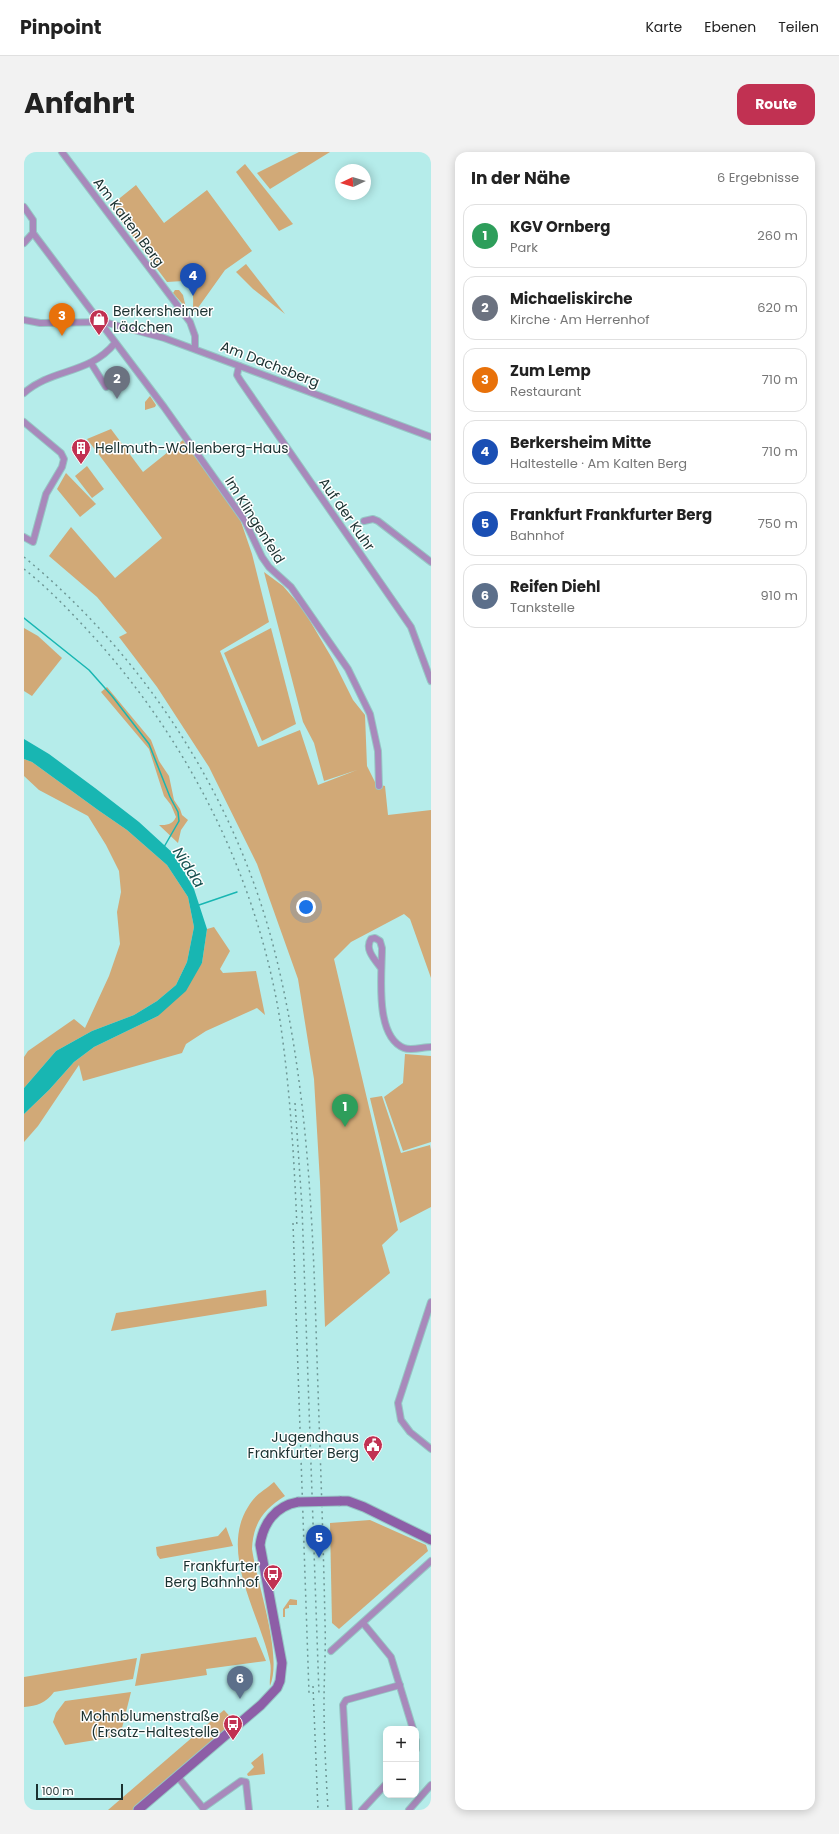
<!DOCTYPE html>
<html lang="de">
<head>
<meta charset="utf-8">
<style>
  body { margin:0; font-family:Poppins,sans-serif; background:#f2f2f2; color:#222 }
  .controls { position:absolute; right:12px; bottom:12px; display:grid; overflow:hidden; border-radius:8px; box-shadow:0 2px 10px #0003 }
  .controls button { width:36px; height:36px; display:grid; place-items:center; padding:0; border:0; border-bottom:1px solid #e0e0e0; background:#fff; color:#222; font:20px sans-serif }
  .compass { position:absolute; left:311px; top:12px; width:36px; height:36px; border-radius:50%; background:#fff; box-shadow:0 2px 10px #0003; rotate:266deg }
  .scale { position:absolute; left:12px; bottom:10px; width:87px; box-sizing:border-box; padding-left:4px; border:2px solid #1a3130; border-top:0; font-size:11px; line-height:14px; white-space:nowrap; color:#1a3130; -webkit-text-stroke:3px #fff; paint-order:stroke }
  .you { position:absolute; left:282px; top:755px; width:14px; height:14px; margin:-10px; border:3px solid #fff; border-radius:50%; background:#1a73e8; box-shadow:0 0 0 6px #1a73e833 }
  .badge { display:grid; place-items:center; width:26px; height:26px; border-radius:50%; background:#c13152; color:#fff; font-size:13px; font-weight:700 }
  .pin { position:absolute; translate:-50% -33px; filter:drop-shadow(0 1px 2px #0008) }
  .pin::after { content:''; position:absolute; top:21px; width:14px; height:12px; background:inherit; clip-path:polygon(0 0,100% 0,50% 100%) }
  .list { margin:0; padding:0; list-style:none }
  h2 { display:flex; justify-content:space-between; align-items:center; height:52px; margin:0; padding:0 16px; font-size:17px }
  h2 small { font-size:13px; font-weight:400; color:#767676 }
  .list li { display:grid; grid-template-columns:26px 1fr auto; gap:12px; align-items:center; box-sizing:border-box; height:64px; margin:0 8px 8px; padding:0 8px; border:1px solid #e0e0e0; border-radius:12px }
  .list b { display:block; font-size:15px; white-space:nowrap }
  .list p { margin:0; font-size:13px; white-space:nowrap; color:#767676 }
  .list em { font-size:13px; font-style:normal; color:#767676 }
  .map { position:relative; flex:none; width:407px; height:1658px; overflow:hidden; border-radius:12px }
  header { display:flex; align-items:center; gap:24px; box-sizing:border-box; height:56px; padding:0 20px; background:#fff; border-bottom:1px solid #e0e0e0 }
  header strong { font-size:19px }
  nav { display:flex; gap:22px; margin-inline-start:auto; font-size:14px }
  .intro { display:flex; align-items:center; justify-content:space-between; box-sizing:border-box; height:96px; padding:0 24px }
  h1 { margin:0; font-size:28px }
  .button { padding:10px 18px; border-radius:12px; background:#c13152; color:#fff; font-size:14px; font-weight:700 }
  main { display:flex; gap:24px; padding:0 24px }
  aside { flex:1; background:#fff; border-radius:12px; box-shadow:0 2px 10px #0003 }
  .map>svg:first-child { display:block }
</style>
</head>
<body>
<header>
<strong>Pinpoint</strong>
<nav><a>Karte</a><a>Ebenen</a><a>Teilen</a></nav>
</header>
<div class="intro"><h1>Anfahrt</h1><a class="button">Route</a></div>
<main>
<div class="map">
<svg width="407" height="1658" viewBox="0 0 407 1658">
  <rect width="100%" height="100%" fill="#b5ecea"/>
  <!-- green -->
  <g fill="#d1a977">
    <polygon points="275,0 306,0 246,37 233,21"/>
    <polygon points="221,12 269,72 255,79 212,20"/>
    <path d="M 112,33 L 140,71 L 183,38 L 228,99 L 201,118 L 171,160 L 169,158 C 169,147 171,135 161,127 L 159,129 L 143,130 L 86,54 Z"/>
    <polygon points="222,112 261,162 229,137 212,120"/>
    <polygon points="151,138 155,138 159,143 162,156 149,141"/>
    <polygon points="126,244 132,253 131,255 121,258 121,250"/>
    <polygon points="87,277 119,320 159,288 214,361 228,402 245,470 196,499 234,595 276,578 294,633 333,618 300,629 290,591 279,570 240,420 259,434 279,457 309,508 329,548 341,563 343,614 352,632 361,634 364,663 407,658 407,826 386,767 380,762 327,790 310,807 374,1078 358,1093 366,1121 301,1175 296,1030 290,927 274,827 233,712 185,615 133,535 95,485 103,481 73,445 25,404 47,375 91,426 138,386 63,287"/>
    <polygon points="63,314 80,337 68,346 51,324"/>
    <polygon points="42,321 72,352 56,365 33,337"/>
    <polygon points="0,476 14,484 38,506 8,544 0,539"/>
    <polygon points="247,476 272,572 238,589 200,501"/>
    <path d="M 83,535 L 127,588 L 135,609 L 145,624 L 150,648 L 156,657 L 158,663 L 164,668 L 157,678 L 154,691 L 135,673 C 143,673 148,673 152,665 L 147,653 L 140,644 L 125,597 L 77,540 Z"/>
    <polygon points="0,607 8,610 74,658 103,678 143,713 164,745 170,775 163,810 152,833 133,849 110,863 68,879 32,899 0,936 0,905 4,899 50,867 61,876 85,824 96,792 93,760 97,740 95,719 82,693 64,664 15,638 0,624"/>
    <polygon points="190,775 206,799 196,817 199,821 232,819 241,863 233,856 182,879 162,892 158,901 59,929 55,913 14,974 0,990 0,962 25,938 50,910 70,895 134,864 178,811 183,777"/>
    <polygon points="381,902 407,904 407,990 379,999 360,945 379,931"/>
    <polygon points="358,944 377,1001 406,993 407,998 407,1055 376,1071 346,946"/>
    <polygon points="242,1138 243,1154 87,1179 92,1161"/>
    <path d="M 250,1330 L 261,1344 C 240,1357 229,1371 228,1397 C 233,1432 259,1503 246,1534 C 245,1527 248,1518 246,1510 C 236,1463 195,1401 224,1355 C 231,1342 240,1339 250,1330 Z"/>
    <polygon points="346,1368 402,1393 404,1399 315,1477 308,1471 306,1371"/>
    <polygon points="202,1375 209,1394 136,1407 133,1403 132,1395 194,1384"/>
    <polygon points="266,1447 273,1448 273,1453 265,1453 265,1456 261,1457 261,1465 259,1465 259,1457"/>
    <polygon points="232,1485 242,1509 182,1517 183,1523 111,1534 117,1502"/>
    <path d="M 113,1506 L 109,1527 L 30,1540 C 22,1551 13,1554 0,1555 L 0,1525 Z"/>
    <polygon points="107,1540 96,1584 41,1593 29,1570 32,1561 41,1549"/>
    <polygon points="200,1558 209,1568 209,1574 109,1658 84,1658"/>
    <polygon points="239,1601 241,1622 224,1624 223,1622 230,1615 227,1611"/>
  </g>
  <!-- water -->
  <polygon fill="#18b6b2" points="0,587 25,602 71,636 115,670 151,703 170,737 183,777 178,811 162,839 134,864 70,895 50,910 25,938 0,962 0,936 32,899 68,879 110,863 133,849 152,833 163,810 170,775 164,745 143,713 103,678 74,658 8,610 0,607"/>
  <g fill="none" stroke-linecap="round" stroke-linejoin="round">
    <!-- stream -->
    <g stroke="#18b6b2" stroke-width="1.5">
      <polyline points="0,466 65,518 88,544 125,592 146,645 154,660 155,669 140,695"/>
      <polyline points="175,753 213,740"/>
    </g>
    <defs>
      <g id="street">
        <polyline points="38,0 166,170 171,184 171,196"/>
        <polyline points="0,55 9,68 9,81 140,255 221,369 238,405 245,415 267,435 324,517 346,562 354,599 355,634"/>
        <polyline points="0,91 9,81"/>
        <polyline points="0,168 16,171 80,170 140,186 407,285"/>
        <polyline points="67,211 82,235"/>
        <polyline points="215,214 213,223 216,228 387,475 407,529"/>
        <path d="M 0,241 C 28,216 65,223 91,191"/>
        <polyline points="0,270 37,301 40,307 38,315 22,342 9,390 0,385"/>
        <polyline points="340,369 349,367 354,369 407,410"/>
        <path d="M 357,816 C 351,808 340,797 347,787 L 351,786 L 356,789 L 358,796 C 358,821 350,884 380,896 C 387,899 399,895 407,895"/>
        <polyline points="407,1150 374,1251 377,1268 386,1280 407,1297"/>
        <polyline points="339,1471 367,1505 389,1577"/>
        <polyline points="307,1499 407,1409"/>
        <polyline points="392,1589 392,1597"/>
        <polyline points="154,1625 179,1656 217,1629 222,1630 225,1658"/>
        <polyline points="325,1658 319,1553 322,1548 376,1533"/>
        <polyline points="338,1658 362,1632"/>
        <polyline points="385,1658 407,1633"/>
      </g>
      <g id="secondary">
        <polyline points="316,1349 324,1349 340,1355 407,1388"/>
        <path d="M 114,1658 L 237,1553 L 253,1536 L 256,1529 L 258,1511 L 236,1393 C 239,1372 251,1354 274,1350"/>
      </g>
    </defs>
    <!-- street casing -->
    <use href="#street" stroke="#96c7c5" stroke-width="8"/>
    <!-- secondary casing -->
    <use href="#secondary" stroke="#96c7c5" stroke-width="11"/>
    <!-- street -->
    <use href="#street" stroke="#a889bb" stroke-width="6"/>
    <!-- secondary -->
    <use href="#secondary" stroke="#8d5ea7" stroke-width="9"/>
    <!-- rail -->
    <g stroke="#6e9795" stroke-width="1.5" stroke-dasharray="2 4" stroke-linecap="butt">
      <path d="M 0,405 C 119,503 208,640 248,789 C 281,914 288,1045 292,1175 C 295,1273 299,1372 301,1470 C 302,1497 300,1524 300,1551 C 300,1586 302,1622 304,1658"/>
      <path d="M 0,417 C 24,436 46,459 67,482 C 163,587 231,721 255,862 C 266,933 270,1005 273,1076"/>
      <polyline points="271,951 278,1055 295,1542"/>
      <polyline points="269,1071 285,1541"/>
      <polyline points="289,1534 294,1658"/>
    </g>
    <defs>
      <polyline id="secondary-bridge" points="274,1350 316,1349"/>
    </defs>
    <!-- secondary-bridge casing -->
    <use href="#secondary-bridge" stroke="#96c7c5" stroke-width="11" stroke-linecap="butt"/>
    <!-- secondary-bridge -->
    <use href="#secondary-bridge" stroke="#8d5ea7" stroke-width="9"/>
  </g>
  <!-- icons -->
  <defs>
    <symbol id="shop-pin" viewBox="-11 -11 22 30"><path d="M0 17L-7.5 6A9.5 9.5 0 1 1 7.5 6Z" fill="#c13152" stroke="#fff"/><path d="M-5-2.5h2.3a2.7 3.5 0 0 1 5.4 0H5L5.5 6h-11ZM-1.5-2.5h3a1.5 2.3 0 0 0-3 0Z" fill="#fff"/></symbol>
    <symbol id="building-pin" viewBox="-11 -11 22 30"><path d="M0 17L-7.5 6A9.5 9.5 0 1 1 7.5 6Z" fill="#c13152" stroke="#fff"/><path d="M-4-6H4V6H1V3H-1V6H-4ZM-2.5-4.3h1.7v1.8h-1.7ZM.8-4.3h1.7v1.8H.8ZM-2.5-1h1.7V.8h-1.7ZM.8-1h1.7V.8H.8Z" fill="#fff"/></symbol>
    <symbol id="civic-pin" viewBox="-11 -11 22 30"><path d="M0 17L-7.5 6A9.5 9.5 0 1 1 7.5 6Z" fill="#c13152" stroke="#fff"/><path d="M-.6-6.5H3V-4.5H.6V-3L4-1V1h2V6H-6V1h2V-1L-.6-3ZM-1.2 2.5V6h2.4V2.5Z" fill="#fff"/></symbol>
    <symbol id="bus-pin" viewBox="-11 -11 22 30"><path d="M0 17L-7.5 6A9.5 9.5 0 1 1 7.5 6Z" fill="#c13152" stroke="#fff"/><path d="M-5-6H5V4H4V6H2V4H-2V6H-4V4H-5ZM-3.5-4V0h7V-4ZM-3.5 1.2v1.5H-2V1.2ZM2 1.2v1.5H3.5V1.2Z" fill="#fff"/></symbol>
  </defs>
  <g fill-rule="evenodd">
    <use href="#shop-pin" x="64" y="156" width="22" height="30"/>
    <use href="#building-pin" x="46" y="285" width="22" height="30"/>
    <use href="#civic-pin" x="338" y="1282" width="22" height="30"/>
    <use href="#bus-pin" x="238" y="1411" width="22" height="30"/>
    <use href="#bus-pin" x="198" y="1561" width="22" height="30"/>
  </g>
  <g text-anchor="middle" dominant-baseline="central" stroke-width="3" stroke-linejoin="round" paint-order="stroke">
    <!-- street labels -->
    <g font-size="14" fill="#1a3130" stroke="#fff">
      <text transform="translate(105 70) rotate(53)">Am Kalten Berg</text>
      <text transform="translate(246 212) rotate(21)">Am Dachsberg</text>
      <text transform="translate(323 362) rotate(55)">Auf der Kuhr</text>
      <text transform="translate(231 368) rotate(58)">Im Klingenfeld</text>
    </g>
    <!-- poi labels -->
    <g font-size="14" fill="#1a3130" stroke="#fff" text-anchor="end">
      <text x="89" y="159" text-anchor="start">Berkersheimer<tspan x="89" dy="16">Lädchen</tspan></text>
      <text x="71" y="296" text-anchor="start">Hellmuth-Wollenberg-Haus</text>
      <text x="335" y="1285">Jugendhaus<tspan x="335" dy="16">Frankfurter Berg</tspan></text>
      <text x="235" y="1414">Frankfurter<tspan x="235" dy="16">Berg Bahnhof</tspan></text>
      <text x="195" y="1564">Mohnblumenstraße<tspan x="195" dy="16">(Ersatz-Haltestelle</tspan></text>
    </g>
    <!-- water labels -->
    <g font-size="15" font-style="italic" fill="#175150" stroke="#fff">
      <text transform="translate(165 715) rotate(57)">Nidda</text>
    </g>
  </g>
</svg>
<div class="controls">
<button>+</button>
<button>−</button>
</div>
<svg class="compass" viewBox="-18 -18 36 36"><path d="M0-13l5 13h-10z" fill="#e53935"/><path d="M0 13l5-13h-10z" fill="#767676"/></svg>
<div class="scale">100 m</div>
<div class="you"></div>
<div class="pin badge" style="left:321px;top:975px;background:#2e9e5b">1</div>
<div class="pin badge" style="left:93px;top:247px;background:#6b7280">2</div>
<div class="pin badge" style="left:38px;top:184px;background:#e8710a">3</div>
<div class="pin badge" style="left:169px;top:144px;background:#1a4fb4">4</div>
<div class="pin badge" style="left:295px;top:1406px;background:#1a4fb4">5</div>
<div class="pin badge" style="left:216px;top:1547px;background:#5c6f8a">6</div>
</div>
<aside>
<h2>In der Nähe<small>6 Ergebnisse</small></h2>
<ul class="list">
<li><span class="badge" style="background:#2e9e5b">1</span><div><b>KGV Ornberg</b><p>Park</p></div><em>260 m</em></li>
<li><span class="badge" style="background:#6b7280">2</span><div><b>Michaeliskirche</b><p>Kirche · Am Herrenhof</p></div><em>620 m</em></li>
<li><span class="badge" style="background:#e8710a">3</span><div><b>Zum Lemp</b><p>Restaurant</p></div><em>710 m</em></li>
<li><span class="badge" style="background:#1a4fb4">4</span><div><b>Berkersheim Mitte</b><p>Haltestelle · Am Kalten Berg</p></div><em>710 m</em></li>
<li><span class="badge" style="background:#1a4fb4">5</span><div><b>Frankfurt Frankfurter Berg</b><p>Bahnhof</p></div><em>750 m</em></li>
<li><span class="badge" style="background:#5c6f8a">6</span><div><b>Reifen Diehl</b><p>Tankstelle</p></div><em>910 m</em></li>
</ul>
</aside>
</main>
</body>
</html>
